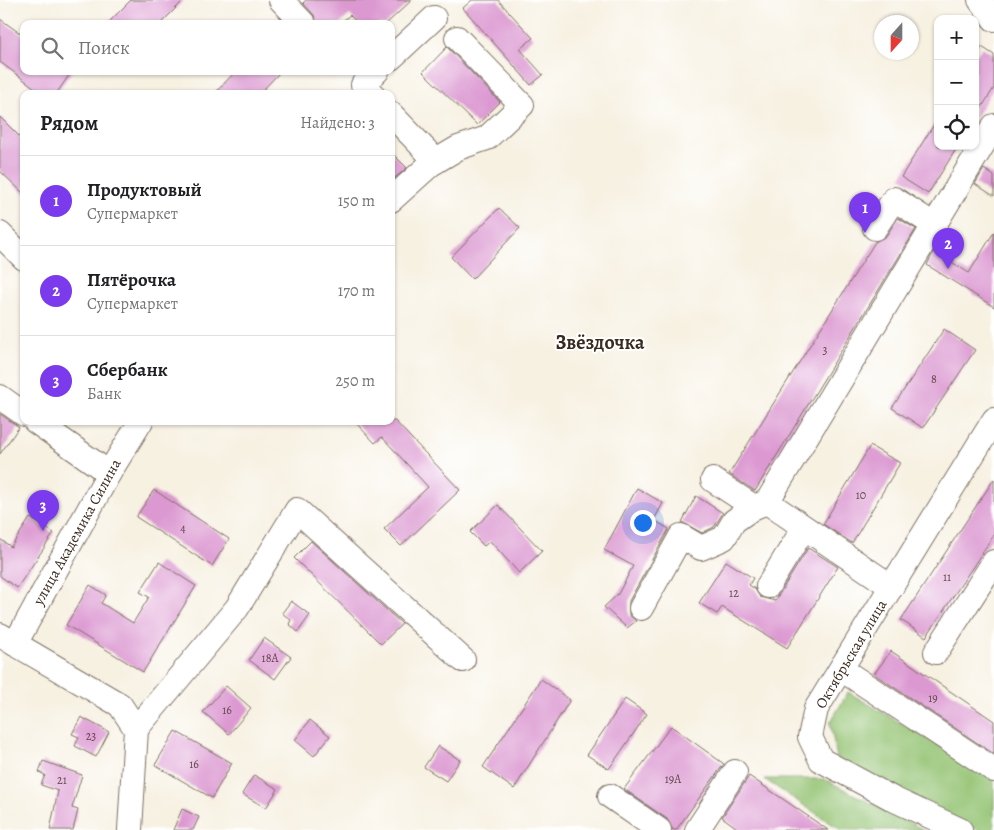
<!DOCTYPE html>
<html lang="ru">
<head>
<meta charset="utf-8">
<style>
  body { margin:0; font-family:Alegreya,serif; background:#f6f6f6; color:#202124 }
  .controls { position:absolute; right:15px; top:15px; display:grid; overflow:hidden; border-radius:10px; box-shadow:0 1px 4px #0004 }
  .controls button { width:45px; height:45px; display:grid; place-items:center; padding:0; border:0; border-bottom:1px solid #e0e0e0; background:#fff; color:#202124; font:25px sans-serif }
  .compass { position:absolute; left:874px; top:15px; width:45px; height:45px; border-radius:50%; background:#fff; box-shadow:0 1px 4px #0004; rotate:201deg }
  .you { position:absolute; left:642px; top:522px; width:18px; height:18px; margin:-12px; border:4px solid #fff; border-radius:50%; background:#1a73e8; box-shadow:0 0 0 8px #1a73e833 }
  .badge { display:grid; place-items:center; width:32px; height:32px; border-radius:50%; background:#7c3aed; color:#fff; font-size:16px; font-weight:700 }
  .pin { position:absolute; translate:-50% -41px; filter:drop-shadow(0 1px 2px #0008) }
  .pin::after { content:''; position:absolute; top:26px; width:18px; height:15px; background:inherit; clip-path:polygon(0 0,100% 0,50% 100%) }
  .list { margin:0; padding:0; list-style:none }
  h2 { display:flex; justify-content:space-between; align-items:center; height:65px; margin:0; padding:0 20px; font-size:21px }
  h2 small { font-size:16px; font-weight:400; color:#757577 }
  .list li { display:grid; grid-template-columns:32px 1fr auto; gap:15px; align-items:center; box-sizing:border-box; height:90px; padding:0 20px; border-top:1px solid #e0e0e0 }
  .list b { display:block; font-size:19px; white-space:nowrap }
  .list p { margin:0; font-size:16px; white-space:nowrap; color:#757577 }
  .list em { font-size:16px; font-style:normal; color:#757577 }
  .icon { flex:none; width:28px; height:28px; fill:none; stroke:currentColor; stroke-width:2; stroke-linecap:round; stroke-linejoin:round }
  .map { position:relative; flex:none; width:994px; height:830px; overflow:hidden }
  .search { position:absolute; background:#fff; box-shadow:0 1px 4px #0004; left:20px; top:20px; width:375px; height:55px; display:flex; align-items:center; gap:12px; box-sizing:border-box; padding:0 18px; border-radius:10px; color:#757577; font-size:19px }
  .panel { position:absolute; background:#fff; box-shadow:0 1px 4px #0004; left:20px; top:90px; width:375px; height:335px; border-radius:10px }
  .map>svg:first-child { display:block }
</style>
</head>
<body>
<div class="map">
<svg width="994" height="830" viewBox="0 0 994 830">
  <rect width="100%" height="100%" fill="#fff"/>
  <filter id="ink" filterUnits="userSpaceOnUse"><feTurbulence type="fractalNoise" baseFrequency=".02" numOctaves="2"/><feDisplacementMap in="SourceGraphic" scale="10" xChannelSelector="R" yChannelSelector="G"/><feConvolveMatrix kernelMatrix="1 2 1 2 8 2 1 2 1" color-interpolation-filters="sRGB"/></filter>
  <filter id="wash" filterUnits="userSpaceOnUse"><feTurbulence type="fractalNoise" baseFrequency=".0096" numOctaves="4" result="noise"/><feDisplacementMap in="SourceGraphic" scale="20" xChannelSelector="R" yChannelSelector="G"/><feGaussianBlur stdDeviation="1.12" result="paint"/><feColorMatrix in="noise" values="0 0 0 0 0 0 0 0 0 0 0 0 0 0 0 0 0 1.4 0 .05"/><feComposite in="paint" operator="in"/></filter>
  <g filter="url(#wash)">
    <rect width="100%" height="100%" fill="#f7f1e2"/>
    <!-- green -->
    <g fill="#93c271" stroke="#677648">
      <polygon points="848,692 994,778 994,830 978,830 894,791 837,758 830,723"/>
      <polygon points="764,779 824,779 924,830 841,830"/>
    </g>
    <g id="blocks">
      <!-- building -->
      <g fill="#dc99d1">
        <polygon points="131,0 184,0 160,24 107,24"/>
        <polygon points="306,0 412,0 386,24 358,24 350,15 339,24 317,24 314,15 303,3"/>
        <polygon points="472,0 498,0 533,38 520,49 543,75 531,85 463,8"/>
        <polygon points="0,19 24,36 24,71 72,71 56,94 43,94 0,62"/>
        <polygon points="447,47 500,102 477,125 423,72"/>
        <polygon points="982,47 994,55 994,88 975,118 975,58"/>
        <polygon points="236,71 281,71 259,94 214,94"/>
        <polygon points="0,117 24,141 24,194 0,171"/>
        <polygon points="938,118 938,146 958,146 928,194 901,177"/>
        <polygon points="391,152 407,168 391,181"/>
        <polygon points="984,169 994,176 994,196 975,184"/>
        <polygon points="499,208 520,228 472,279 451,257"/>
        <polygon points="898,218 916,229 755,491 729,474 875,242 886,236"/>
        <polygon points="994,232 994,307 927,265 934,251 969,273"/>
        <polygon points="944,329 975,350 923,428 892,408"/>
        <polygon points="0,414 19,427 0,454"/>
        <polygon points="354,421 395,421 460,490 401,546 384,529 428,487 382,437 375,443"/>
        <polygon points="870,446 900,463 852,543 823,524"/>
        <polygon points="994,479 994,535 926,637 901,620"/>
        <polygon points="637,488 663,503 654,520 669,529 629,601 629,615 636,621 627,628 604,607 618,594 633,566 604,550"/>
        <polygon points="154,490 229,539 212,566 136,517"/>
        <polygon points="696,496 723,513 714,527 702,533 682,522"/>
        <polygon points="498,505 542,551 519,573 490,541 484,546 470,532"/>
        <polygon points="30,518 54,533 17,588 0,576 0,539 11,547"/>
        <polygon points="311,541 402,624 381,644 294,558"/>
        <polygon points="808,548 838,567 787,648 722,607 717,614 699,603 726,561 753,578 749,585 755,589 760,597 775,601"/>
        <polygon points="159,562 196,586 143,672 66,625 90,585 106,595 101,603 133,623 149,597 140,592"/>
        <polygon points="291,601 310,615 298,632 289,624 291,620 282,613"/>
        <polygon points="264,638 291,657 275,679 249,660"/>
        <polygon points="891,651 994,721 994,754 874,674"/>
        <polygon points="541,679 570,700 514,789 483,767"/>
        <polygon points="226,686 251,708 229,734 203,712"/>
        <polygon points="625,699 647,714 609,769 587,755"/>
        <polygon points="81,717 109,732 96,757 75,746 79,737 72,734"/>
        <polygon points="310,720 330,736 314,756 295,740"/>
        <polygon points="671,726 724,764 676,830 673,830 667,819 624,789"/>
        <polygon points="175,731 232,763 212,798 155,765"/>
        <polygon points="438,746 460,760 446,781 424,767"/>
        <polygon points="43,761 82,775 72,808 78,810 73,830 50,830 58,791 41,785 45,775 39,772"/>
        <polygon points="254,775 278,789 266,808 242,794"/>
        <polygon points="749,776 799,810 828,830 740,830 722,817"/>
        <polygon points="182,809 199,817 193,830 173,830"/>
      </g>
    </g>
  </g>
  <g filter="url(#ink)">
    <use href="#blocks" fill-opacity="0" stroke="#7d7063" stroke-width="1"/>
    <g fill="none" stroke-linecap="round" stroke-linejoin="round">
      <defs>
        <g id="minor">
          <polyline points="281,0 304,24"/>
          <polyline points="980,0 994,19"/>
          <polyline points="391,58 434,18"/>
          <polyline points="372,94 363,85 377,71"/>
          <polyline points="391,114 436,161"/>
          <polyline points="391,200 431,164 458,148 487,138 522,105 457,38"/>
          <polyline points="875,228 894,199 934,225"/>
          <polyline points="0,234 24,258"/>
          <polyline points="0,397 24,414"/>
          <polyline points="35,421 109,473"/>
          <polyline points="713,480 754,507 767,502 892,587"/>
          <polyline points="767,502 994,126"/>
          <polyline points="768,586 804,528"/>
          <polyline points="641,608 681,536 701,548 724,538 734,521 754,507"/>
          <polyline points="0,635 120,705 136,729 130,830"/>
          <polyline points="15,644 109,473 141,421"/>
          <polyline points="936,652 994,562"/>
          <polyline points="841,669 994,770"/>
          <polyline points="136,729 237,608 297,510 463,660"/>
          <polyline points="610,796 659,830"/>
          <polyline points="697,830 735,772"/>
          <polyline points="960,830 895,800 821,760 810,737 816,709 994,420"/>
        </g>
      </defs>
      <!-- minor casing -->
      <use href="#minor" stroke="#7d7063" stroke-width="26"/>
      <!-- minor -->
      <use href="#minor" stroke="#fff" stroke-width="24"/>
    </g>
  </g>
  <g text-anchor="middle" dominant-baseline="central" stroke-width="4" stroke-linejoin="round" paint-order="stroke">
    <!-- number labels -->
    <g font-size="12" fill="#63464b">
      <text x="825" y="350">3</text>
      <text x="934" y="379">8</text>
      <text x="861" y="495">10</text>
      <text x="183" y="528">4</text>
      <text x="947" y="577">11</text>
      <text x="734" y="593">12</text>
      <text x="270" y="658">18А</text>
      <text x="933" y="698">19</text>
      <text x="227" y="710">16</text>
      <text x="91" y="736">23</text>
      <text x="194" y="764">16</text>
      <text x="673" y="779">19А</text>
      <text x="62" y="780">21</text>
    </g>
    <!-- street labels -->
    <g font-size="15" fill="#3b2a1e" stroke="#fff">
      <text transform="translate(77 532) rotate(-61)">улица Академика Силина</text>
      <text transform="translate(851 654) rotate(-59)">Октябрьская улица</text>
    </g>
    <!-- district labels -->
    <g font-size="20" font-weight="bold" fill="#3b2a1e" stroke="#fff">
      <text x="600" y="342">Звёздочка</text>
    </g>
  </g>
</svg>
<div class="controls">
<button>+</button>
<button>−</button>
<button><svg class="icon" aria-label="locate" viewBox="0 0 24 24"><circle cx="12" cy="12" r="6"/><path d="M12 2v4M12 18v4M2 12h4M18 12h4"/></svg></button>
</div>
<svg class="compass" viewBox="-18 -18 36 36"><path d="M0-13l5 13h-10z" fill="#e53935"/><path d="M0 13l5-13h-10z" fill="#757577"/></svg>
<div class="you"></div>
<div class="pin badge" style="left:865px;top:233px">1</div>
<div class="pin badge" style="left:948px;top:269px">2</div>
<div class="pin badge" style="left:43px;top:531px">3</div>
<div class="search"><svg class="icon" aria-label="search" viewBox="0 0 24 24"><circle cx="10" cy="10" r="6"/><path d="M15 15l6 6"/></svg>Поиск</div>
<section class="panel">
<h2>Рядом<small>Найдено: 3</small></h2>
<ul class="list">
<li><span class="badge">1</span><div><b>Продуктовый</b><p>Супермаркет</p></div><em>150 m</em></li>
<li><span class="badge">2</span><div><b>Пятёрочка</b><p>Супермаркет</p></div><em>170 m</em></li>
<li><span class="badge">3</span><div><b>Сбербанк</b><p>Банк</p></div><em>250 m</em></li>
</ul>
</section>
</div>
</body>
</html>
